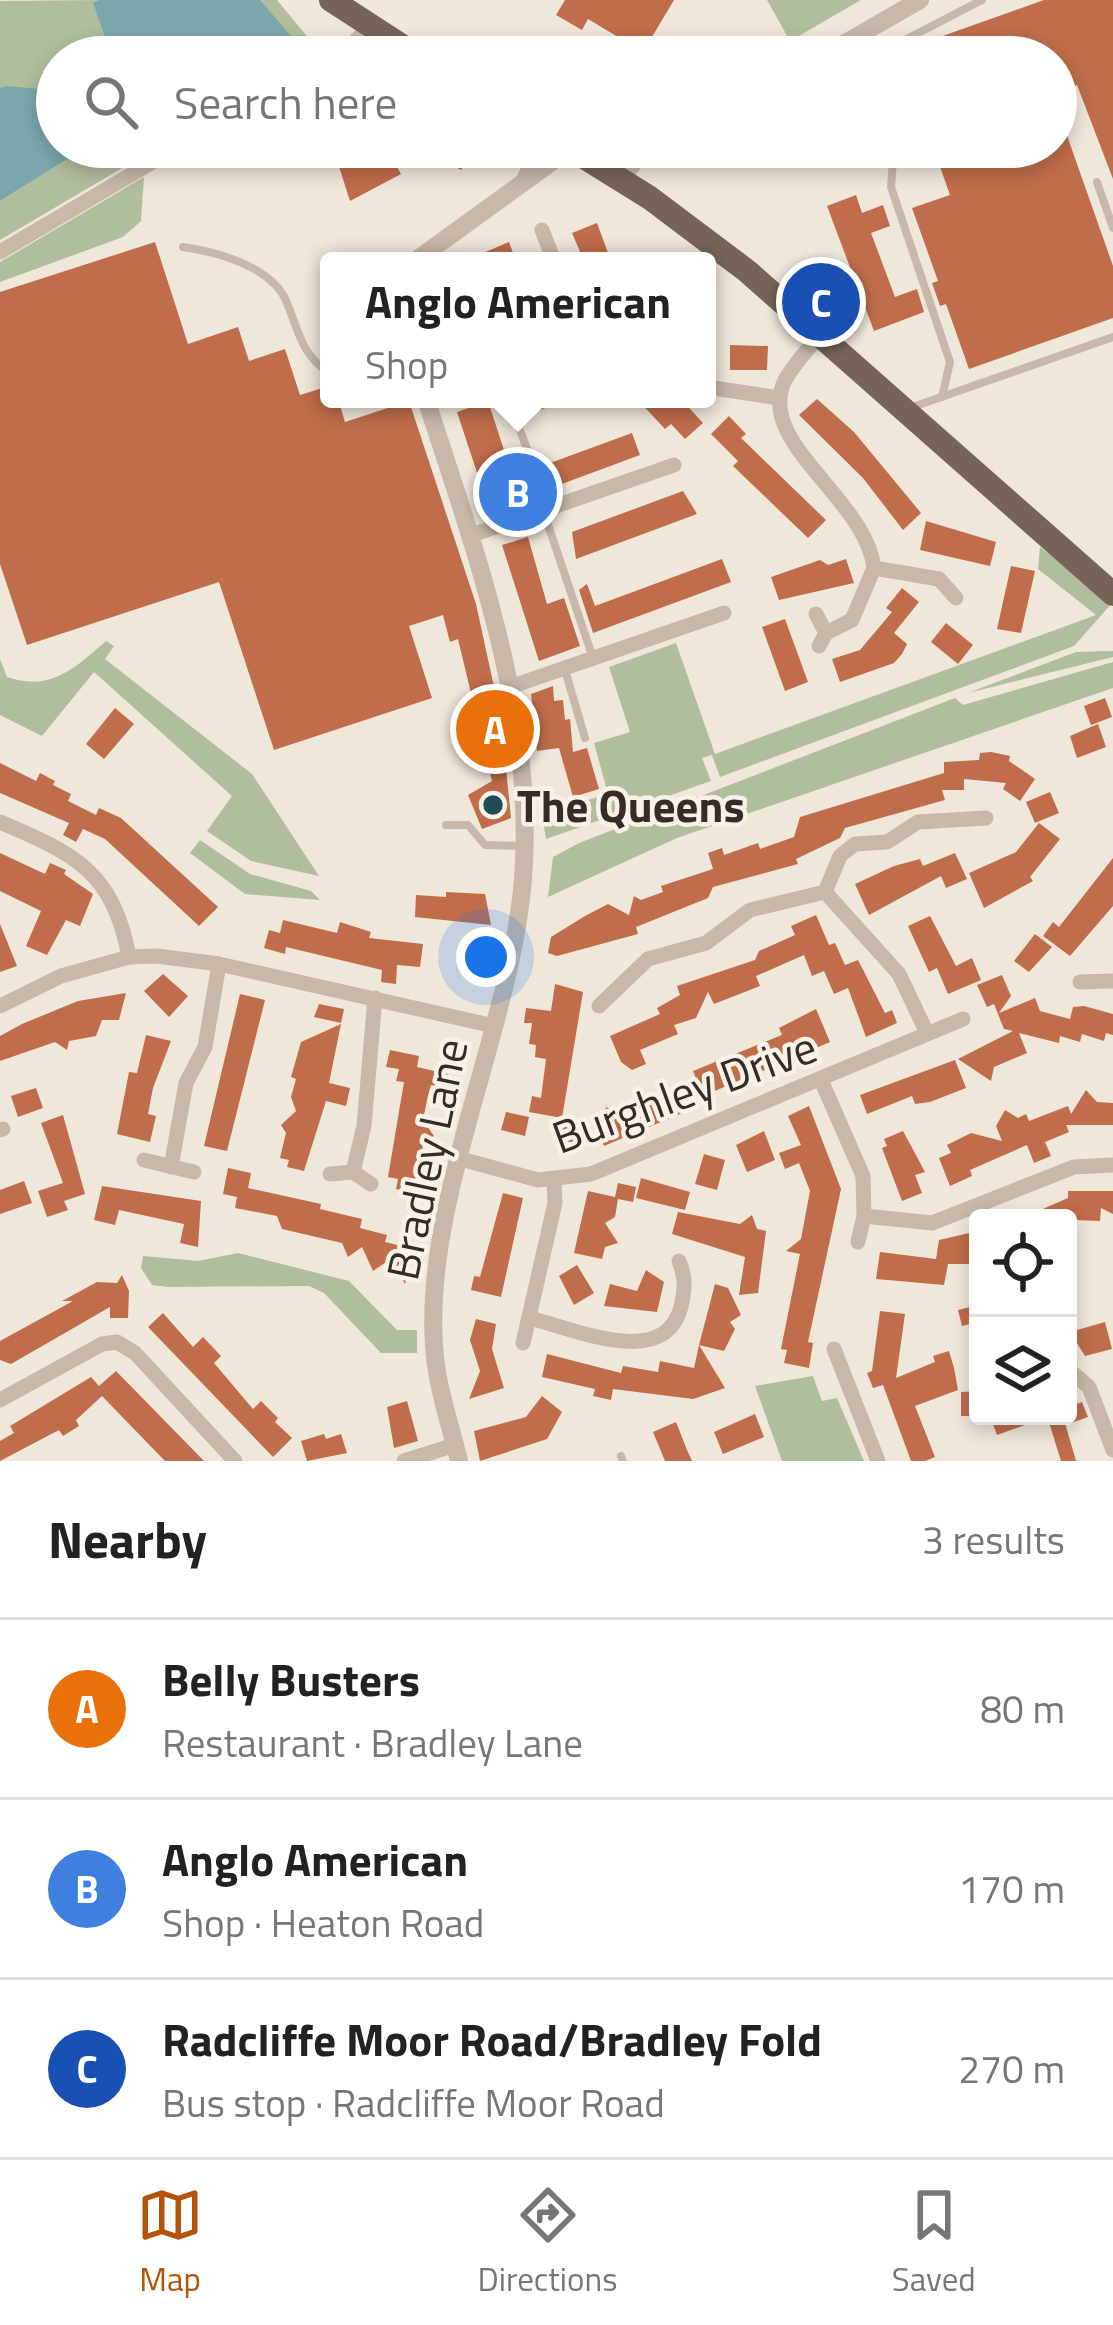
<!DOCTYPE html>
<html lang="en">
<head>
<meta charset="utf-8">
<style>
  body { margin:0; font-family:"Titillium Web",sans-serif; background:#f6f6f6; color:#222 }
  .controls { position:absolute; right:36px; bottom:36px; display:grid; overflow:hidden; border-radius:12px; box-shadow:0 6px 18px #0003 }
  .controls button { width:108px; height:108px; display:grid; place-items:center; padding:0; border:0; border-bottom:3px solid #e0e0e0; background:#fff; color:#222; font:60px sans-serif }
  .you { position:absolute; left:486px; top:957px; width:42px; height:42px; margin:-30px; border:9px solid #fff; border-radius:50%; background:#1a73e8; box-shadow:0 0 0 18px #1a73e833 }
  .badge { display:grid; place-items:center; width:78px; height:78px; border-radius:50%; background:#b45309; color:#fff; font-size:39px; font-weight:700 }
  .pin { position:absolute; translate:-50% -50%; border:6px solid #fff; box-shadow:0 3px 12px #0006 }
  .popup { position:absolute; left:320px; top:252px; width:396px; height:156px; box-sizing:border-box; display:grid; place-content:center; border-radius:12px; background:#fff; filter:drop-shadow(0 3px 9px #0005); font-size:39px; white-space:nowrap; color:#767676 }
  .popup b { font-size:45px; color:#222 }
  .popup::after { content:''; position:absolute; left:50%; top:100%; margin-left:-24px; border:24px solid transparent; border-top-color:#fff }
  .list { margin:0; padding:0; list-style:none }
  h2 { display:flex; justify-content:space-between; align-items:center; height:156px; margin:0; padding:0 48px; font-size:51px }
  h2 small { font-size:39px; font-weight:400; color:#767676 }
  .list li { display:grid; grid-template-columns:78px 1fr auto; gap:36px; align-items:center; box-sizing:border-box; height:180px; padding:0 48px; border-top:3px solid #e0e0e0 }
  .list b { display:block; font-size:45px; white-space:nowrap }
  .list p { margin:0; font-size:39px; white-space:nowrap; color:#767676 }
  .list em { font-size:39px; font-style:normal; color:#767676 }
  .icon { flex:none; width:66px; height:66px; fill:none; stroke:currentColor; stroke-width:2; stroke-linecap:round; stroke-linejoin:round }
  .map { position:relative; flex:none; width:1113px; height:1461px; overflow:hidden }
  .search { position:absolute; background:#fff; box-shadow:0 6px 18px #0003; left:36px; right:36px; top:36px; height:132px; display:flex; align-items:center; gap:30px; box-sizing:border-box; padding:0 42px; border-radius:66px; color:#767676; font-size:45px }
  .sheet { height:696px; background:#fff }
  nav { display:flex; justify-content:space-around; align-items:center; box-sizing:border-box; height:168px; border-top:3px solid #e0e0e0; background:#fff; font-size:33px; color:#767676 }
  nav a { display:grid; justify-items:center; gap:6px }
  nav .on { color:#b45309 }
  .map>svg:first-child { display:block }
</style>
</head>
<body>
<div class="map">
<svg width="1113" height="1461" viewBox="0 0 1113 1461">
  <rect width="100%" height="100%" fill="#f0e7db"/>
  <!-- green -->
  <g fill="#b1be9c">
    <polygon points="99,0 94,4 112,57 57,57 57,99 51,90 0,88 0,1"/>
    <polygon points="260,0 277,0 320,52 305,57"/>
    <polygon points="767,0 861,0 790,41"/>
    <polygon points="87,147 158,147 0,240 0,201"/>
    <polygon points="144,177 141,221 123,237 0,282 0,262"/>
    <polygon points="1040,547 1113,602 1074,646 720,777 712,755 702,758 711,781 546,839 542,814 608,794 594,743 630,732 609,667 676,643 715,754 1096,615 1038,569"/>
    <path d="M 106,641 L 114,646 L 105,659 L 252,774 L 319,876 L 251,861 L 207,831 L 232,796 L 94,672 L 42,736 L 0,715 L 0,659 L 7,677 C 51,692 75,668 106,641 Z"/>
    <polygon points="1113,651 1113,657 968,693 1076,652"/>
    <polygon points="1113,662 1113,688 677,838 548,897 553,857 579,843 955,698 963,705"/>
    <polygon points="200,840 250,874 311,891 320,900 245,894 190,853"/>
    <polygon points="238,1253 349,1281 397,1330 417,1330 417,1353 381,1353 324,1293 309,1286 167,1287 152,1285 141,1268 143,1256 198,1261"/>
    <polygon points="813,1376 822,1401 837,1398 864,1461 782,1461 755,1386"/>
  </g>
  <!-- water -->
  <g fill="#7ba7ac">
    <polygon points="99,0 260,0 308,56 112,57 93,3"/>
    <polygon points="7,86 51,90 57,99 57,147 87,147 0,201 0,88"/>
  </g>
  <!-- building -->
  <g fill="#bf6d4a">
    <polygon points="565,0 674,0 643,52 588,19 582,30 556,15"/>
    <polygon points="1044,0 1113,0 1113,179 1077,85 1056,93 1056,57 897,57 906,49"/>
    <polygon points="1058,110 1113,266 1113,318 969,369 946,304 940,306 932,283 938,281 912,208 950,195 938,161 931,164 925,147 1056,147"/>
    <polygon points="341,147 386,147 401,174 350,201 334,151"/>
    <polygon points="422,147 475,147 461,170"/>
    <polygon points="856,195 862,213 883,205 890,226 871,233 895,297 917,289 924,312 874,331 827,206"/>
    <polygon points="597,223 611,261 584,261 572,233"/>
    <polygon points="155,242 188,344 238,327 249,361 285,349 300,395 329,386 329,399 338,399 345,422 409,401 476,604 501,719 511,818 482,829 468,795 492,781 458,639 450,642 443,615 409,626 432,698 274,750 219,582 27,645 0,564 0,292"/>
    <polygon points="509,242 516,261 464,261"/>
    <polygon points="730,345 768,346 767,370 730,370"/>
    <polygon points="517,399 565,399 565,401 523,416"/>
    <polygon points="637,399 681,399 703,423 685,439 671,424 665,429"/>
    <polygon points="817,399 854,432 921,513 903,530 863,478 799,415"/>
    <polygon points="488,401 516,487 531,482 538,500 490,512 457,412"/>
    <polygon points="729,416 746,434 741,438 826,520 808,538 733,466 738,461 711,434"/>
    <polygon points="632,433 640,455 551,488 542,466"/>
    <polygon points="683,491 697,514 576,559 572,532"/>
    <polygon points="926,521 996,542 990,566 920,550"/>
    <polygon points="528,537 547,604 564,598 580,646 539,661 502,545"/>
    <polygon points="722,559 731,582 593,633 579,590 587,584 595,606"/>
    <polygon points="846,559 854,583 779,600 771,577 820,560 828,565"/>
    <polygon points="1011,566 1035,571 1021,633 997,629"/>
    <polygon points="902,588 919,602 894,633 907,644 902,654 894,663 840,682 832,659 860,650 892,612 886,608"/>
    <polygon points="785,619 808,682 785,691 762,627"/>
    <polygon points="946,623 973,645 958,664 931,642"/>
    <polygon points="553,686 554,701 563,700 565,720 570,719 573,752 587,748 599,789 573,797 559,748 537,751 531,694"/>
    <polygon points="1105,698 1112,717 1091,725 1084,706"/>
    <polygon points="115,708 134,724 104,759 86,744"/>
    <polygon points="1098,724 1106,747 1077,758 1070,736"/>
    <polygon points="991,752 1010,756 1009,761 1035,779 1020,801 1003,789 1006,783 964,779 964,790 942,790 945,800 845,828 840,838 796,859 798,864 713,887 708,898 636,927 638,934 557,956 548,953 551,937 585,916 608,904 629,915 634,896 641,900 663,892 661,886 713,869 708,853 722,848 724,855 758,843 760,849 794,837 800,817 944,773 944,762 979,760 980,753"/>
    <polygon points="0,763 36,781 40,773 55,781 53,785 71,794 68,801 96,815 99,808 121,818 218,907 199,926 105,839 83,829 76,842 63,835 69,823 0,793"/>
    <polygon points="1050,792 1059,813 1035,823 1026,802"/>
    <polygon points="1039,823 1060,839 1030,877 1033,881 984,908 969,873 1016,852"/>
    <polygon points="0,853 45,874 50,863 66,870 64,874 93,894 80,926 66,920 47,955 26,946 41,911 0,891"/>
    <polygon points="955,853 967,879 946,888 941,876 869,915 855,884 894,866 920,859 923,866"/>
    <polygon points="1113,858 1113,906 1070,956 1043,936 1053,922 1059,927"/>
    <polygon points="446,892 485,894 491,925 415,917 416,895 446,897"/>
    <polygon points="816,915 829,945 835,943 845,965 858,960 885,1013 892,1010 897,1023 866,1037 848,988 834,994 824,971 812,976 804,955 756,976 760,986 714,1004 708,992 696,1018 674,1025 678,1034 640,1050 646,1064 632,1070 621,1062 610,1036 660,1014 657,1008 680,995 677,986 755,960 759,951 795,935 791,926"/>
    <polygon points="930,916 956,966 972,958 981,980 948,994 937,968 929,972 908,926"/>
    <polygon points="283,920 337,933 340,922 371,932 369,938 423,944 420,967 397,965 396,984 381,982 382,970 286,947 285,954 264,948 269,930 280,933"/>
    <polygon points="0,924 17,966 0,972"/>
    <polygon points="1035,934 1052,947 1029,972 1014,961"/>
    <polygon points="163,974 188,996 169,1017 144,991"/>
    <polygon points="1002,975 1011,996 999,1013 1035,998 1040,1011 1070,1019 1073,1007 1084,1006 1113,1014 1113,1035 1106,1033 1104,1041 1082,1034 1080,1042 1060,1036 1059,1043 1019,1033 1027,1053 994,1067 991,1081 958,1059 1013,1031 1004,1029 994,1004 987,1007 977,985"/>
    <polygon points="555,984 583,992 562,1118 529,1112 532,1096 541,1098 546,1059 535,1057 536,1045 529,1044 532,1023 524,1023 526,1008 551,1011"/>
    <polygon points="126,993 119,1020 102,1020 96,1036 69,1041 67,1050 55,1042 0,1061 0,1036 22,1024 78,1001"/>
    <polygon points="240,994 265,1000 227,1151 204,1146"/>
    <polygon points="319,1004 344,1009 341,1023 314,1017"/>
    <polygon points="816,1009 830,1042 703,1096 693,1071 782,1035 779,1028"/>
    <polygon points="341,1024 329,1083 350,1088 346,1106 326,1101 304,1171 287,1167 289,1160 280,1158 286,1133 281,1125 296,1111 291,1097 296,1079 291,1077 301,1042"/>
    <polygon points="146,1035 171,1041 153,1088 148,1114 156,1116 150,1142 117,1134 129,1072 137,1073"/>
    <polygon points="390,1050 419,1056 417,1067 448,1074 445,1088 431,1085 428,1095 423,1120 434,1136 423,1141 418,1194 396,1189 398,1179 388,1177 404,1082 396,1081 399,1069 386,1067"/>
    <polygon points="955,1060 966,1088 930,1102 915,1104 912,1096 867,1114 860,1095"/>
    <polygon points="36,1088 43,1108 18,1117 11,1096"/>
    <polygon points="687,1090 694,1108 604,1146 598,1130 606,1107 623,1116"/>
    <polygon points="1086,1090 1097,1102 1113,1103 1113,1125 1066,1125 1069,1132 1045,1142 1051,1156 1034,1163 1027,1145 970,1170 972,1176 950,1186 939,1158 951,1153 947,1145 971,1133 1002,1141 996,1126 1005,1110 1018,1118 1026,1114 1029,1121 1068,1106 1071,1114"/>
    <polygon points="809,1106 841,1189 808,1342 813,1343 809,1368 784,1363 787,1350 781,1349 800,1254 786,1251 801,1239 810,1191 799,1163 785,1169 779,1153 801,1145 788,1116"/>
    <polygon points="506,1112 529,1117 525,1136 501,1130"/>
    <polygon points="63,1115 85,1194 64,1201 68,1210 47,1217 38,1191 63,1183 41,1123"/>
    <polygon points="561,1121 584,1126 580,1144 556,1139"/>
    <polygon points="764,1131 775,1160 747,1172 736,1145"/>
    <polygon points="903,1131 925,1172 915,1175 922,1193 902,1201 882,1148 887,1146 884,1139"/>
    <polygon points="704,1154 725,1160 717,1190 695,1184"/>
    <polygon points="228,1168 251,1173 248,1188 321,1204 320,1209 362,1219 360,1228 387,1235 385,1242 414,1249 405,1284 392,1258 373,1271 362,1247 348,1257 342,1243 282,1229 277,1216 235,1208 237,1197 223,1194"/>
    <polygon points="641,1178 690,1192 685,1210 636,1198"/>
    <polygon points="24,1181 32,1203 0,1214 0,1190"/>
    <polygon points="618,1183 636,1187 633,1202 618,1199 615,1217 605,1223 618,1243 605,1247 602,1259 574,1253 588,1191 615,1197"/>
    <polygon points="102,1186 201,1201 198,1247 180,1243 184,1224 119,1210 115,1225 94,1220"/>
    <polygon points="1068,1191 1113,1191 1113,1214 1101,1208 1100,1221 1022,1218 1068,1198"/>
    <polygon points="503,1193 523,1198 501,1297 471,1290 474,1276 480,1277"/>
    <polygon points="678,1212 740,1224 752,1215 757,1229 766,1231 758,1293 739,1295 745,1257 672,1234"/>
    <polygon points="978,1231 978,1264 948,1264 944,1285 876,1279 880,1252 936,1259 939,1240"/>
    <polygon points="577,1265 594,1293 574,1305 559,1276"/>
    <polygon points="646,1270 664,1282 657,1312 604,1306 610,1284 637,1291"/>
    <polygon points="122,1275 129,1291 128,1318 110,1318 110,1307 11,1364 0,1360 0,1341 73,1301 62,1301 97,1282 117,1283"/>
    <polygon points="715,1284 728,1288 741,1315 730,1322 735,1329 724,1351 699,1345"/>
    <polygon points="974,1306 978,1322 962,1326 958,1310"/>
    <polygon points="880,1311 905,1314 896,1378 935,1362 933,1356 949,1351 954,1368 958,1390 915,1406 935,1457 925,1461 911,1461 883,1385 873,1388 867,1373 872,1371"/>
    <polygon points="163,1313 193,1347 203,1337 221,1356 214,1363 253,1409 261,1401 278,1418 275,1422 292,1438 273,1457 148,1327"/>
    <polygon points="476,1319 496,1324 492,1349 504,1388 469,1399 480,1371 470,1340"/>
    <polygon points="1105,1322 1112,1349 1085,1356 1070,1332"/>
    <polygon points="699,1345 725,1388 693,1399 613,1389 611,1400 593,1396 595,1389 542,1377 547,1354 621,1373 623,1366 658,1372 660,1361 694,1368"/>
    <polygon points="116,1371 204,1461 165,1461 102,1396 76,1420 79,1426 63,1436 59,1430 0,1461 0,1441 14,1433 10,1426 91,1377 99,1386"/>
    <polygon points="978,1391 978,1416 961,1416 961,1392"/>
    <polygon points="542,1396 562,1412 547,1439 480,1461 474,1431 526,1417"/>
    <polygon points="407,1401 418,1441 394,1448 387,1407"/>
    <polygon points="1082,1402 1088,1417 1068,1424 1068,1407"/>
    <polygon points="755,1414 764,1437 723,1454 714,1432"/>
    <polygon points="990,1416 1044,1416 1044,1418 997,1435"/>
    <polygon points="1047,1416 1063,1416 1076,1461 1061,1461"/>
    <polygon points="676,1422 687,1450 692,1461 665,1461 653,1432"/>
    <polygon points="324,1434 326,1439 341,1434 347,1453 307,1461 301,1441"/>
  </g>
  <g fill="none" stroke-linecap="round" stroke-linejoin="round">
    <!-- service -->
    <g stroke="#c7b8a8" stroke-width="8">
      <polyline points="728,51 740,57"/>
      <polyline points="886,57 899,43 982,0"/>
      <polyline points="894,147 891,187 950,362 942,397"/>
      <polyline points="1097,182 1113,228"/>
      <path d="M 183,247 C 218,252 273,267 287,303 C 299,332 301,354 329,373"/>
      <polyline points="508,399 550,509"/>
      <polyline points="907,409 1113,337"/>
      <polyline points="544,513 593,658"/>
      <polyline points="565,670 585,738"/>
      <polyline points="446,825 468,825 485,845 524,846"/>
      <polyline points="621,1456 623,1461"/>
    </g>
    <!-- minor -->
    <g stroke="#c7b8a8" stroke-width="15">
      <polyline points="339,57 369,27"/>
      <polyline points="542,230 554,261"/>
      <polyline points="0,252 178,147"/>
      <path d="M 820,335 C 808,349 794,364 785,380 C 754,442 866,498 874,568 L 852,620 L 826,633"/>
      <polyline points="707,387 779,398"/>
      <polyline points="469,536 674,465"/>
      <polyline points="874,568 939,579 956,598"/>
      <polyline points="816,614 826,633 819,646"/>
      <polyline points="510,687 724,613"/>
      <path d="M 0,822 C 75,854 113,871 129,957"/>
      <polyline points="825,892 840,856 855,844 887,842 918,822 986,818"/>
      <polyline points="825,892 899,974 927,1033"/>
      <polyline points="1080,982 1113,981"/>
      <polyline points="0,1006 61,976 129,957 157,956 219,964 494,1026"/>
      <polyline points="599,1006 648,959 706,943 750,910 825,892"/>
      <polyline points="821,1080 863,1176 864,1216 932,1223 1074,1167 1113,1165"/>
      <polyline points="0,1130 3,1129"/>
      <polyline points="461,1159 538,1180 591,1174 963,1019"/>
      <polyline points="144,1160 194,1172"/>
      <polyline points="171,1167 186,1083 205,1047 219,964"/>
      <polyline points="353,1172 364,1126 375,998"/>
      <polyline points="330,1174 353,1172 371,1184"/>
      <polyline points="858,1242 864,1216"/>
      <path d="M 529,1318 C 573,1328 664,1371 681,1307 C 685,1288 686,1279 679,1261"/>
      <polyline points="523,1343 555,1203 554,1181"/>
      <polyline points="834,1349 878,1461"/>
      <polyline points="1068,1369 1089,1387 1113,1450"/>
      <polyline points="0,1400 102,1344 117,1342 135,1353 235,1461"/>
      <polyline points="404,1461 455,1445"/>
    </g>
    <!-- tertiary -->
    <g stroke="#c7b8a8" stroke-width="18">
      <polyline points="821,57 920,0"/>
      <polyline points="621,179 646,147"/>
      <polyline points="524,182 541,147"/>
      <polyline points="415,261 571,148"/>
      <path d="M 426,399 C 476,554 536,714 523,879 C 511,1028 424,1198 434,1345 C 436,1385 450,1423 459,1461"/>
    </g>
    <!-- primary -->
    <g stroke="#766459" stroke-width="24">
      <polyline points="331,0 419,57"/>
      <polyline points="568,147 650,198 747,271 1113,594"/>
    </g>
  </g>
  <!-- markers -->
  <circle fill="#1f4d54" stroke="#f8f1e7" stroke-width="4.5" cx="493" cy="805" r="12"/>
  <g text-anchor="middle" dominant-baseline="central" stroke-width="9" stroke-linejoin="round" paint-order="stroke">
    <!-- poi labels -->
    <g font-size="45" font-weight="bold" fill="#352c28" stroke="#f8f1e7" text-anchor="start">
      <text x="517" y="805">The Queens</text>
    </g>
    <!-- street labels -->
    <g font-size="45" fill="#352c28" stroke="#f8f1e7">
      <text transform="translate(684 1091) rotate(-20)">Burghley Drive</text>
      <text transform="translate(426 1159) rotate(-78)">Bradley Lane</text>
    </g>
  </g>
</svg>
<div class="controls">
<button><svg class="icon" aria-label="locate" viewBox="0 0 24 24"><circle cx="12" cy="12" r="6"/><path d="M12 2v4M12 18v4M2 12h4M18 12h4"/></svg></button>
<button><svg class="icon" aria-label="layers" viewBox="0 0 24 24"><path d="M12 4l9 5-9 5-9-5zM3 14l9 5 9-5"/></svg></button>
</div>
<div class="you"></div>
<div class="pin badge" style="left:495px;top:729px;background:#e8710a">A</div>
<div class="pin badge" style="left:518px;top:492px;background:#3f7fe0">B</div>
<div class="popup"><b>Anglo American</b>Shop</div>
<div class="pin badge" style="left:821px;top:302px;background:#1a4fb4">C</div>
<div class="search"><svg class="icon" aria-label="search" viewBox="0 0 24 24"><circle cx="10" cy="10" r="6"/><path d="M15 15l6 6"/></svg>Search here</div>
</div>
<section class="sheet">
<h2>Nearby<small>3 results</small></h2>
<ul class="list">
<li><span class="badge" style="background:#e8710a">A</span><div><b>Belly Busters</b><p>Restaurant · Bradley Lane</p></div><em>80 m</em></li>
<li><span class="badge" style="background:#3f7fe0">B</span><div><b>Anglo American</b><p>Shop · Heaton Road</p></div><em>170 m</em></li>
<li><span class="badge" style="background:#1a4fb4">C</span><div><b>Radcliffe Moor Road/Bradley Fold</b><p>Bus stop · Radcliffe Moor Road</p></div><em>270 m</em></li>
</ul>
</section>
<nav>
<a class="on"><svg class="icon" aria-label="map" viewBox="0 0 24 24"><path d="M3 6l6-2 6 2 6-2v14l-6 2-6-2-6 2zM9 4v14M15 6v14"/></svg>Map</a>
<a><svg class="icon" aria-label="directions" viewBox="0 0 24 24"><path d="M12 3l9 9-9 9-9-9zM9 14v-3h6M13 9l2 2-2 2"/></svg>Directions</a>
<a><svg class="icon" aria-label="saved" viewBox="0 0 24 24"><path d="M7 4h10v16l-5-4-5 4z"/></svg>Saved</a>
</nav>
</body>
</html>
